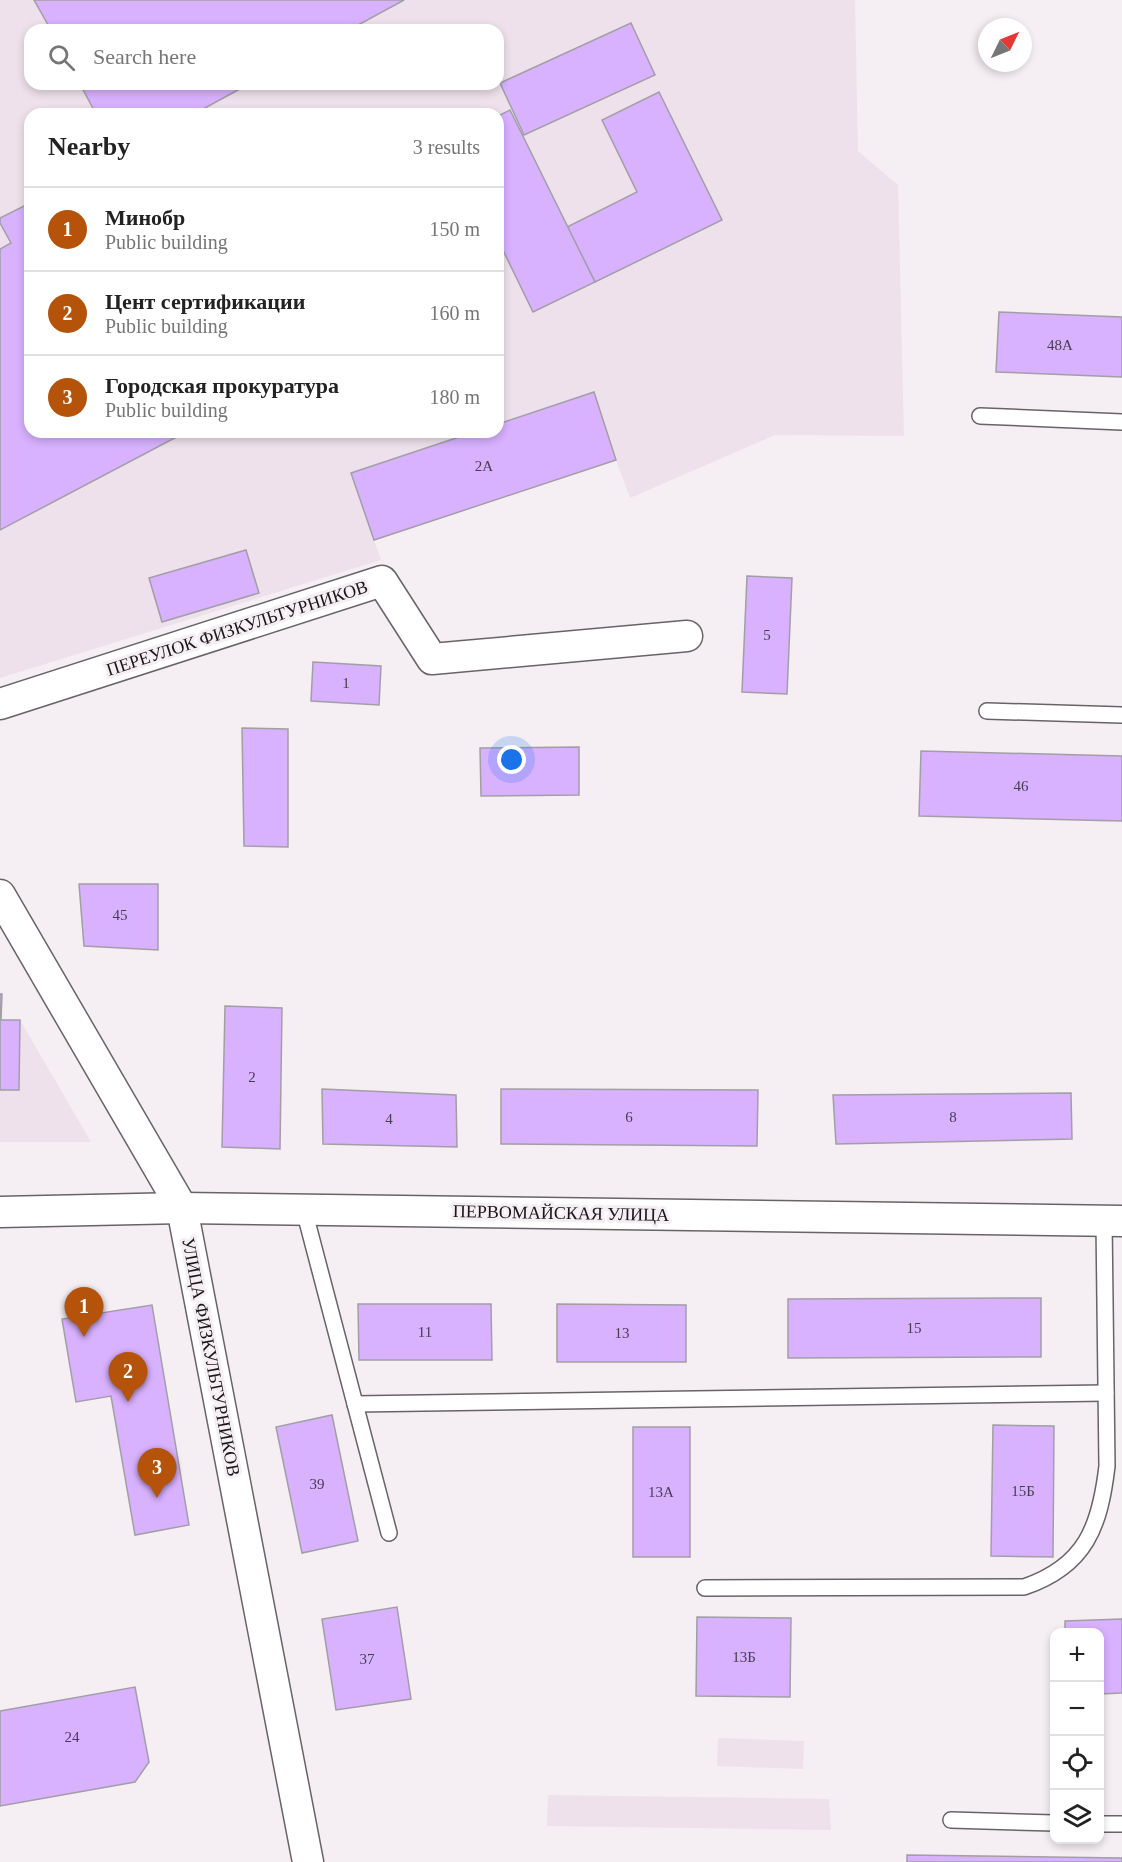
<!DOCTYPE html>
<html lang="en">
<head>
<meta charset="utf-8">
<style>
  body { margin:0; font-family:"Times New Roman",serif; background:#f6f6f6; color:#222 }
  .controls { position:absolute; right:18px; bottom:18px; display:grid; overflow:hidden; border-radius:12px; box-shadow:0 3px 9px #0003 }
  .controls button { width:54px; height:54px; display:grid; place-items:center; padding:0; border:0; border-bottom:2px solid #e0e0e0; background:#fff; color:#222; font:30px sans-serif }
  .compass { position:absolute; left:978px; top:18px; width:54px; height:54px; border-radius:50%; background:#fff; box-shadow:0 3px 9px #0003; rotate:47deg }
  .you { position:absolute; left:512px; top:760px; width:21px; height:21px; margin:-15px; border:4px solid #fff; border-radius:50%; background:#1a73e8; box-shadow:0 0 0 9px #1a73e833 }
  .badge { display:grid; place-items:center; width:39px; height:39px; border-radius:50%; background:#b45309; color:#fff; font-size:20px; font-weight:700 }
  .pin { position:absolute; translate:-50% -50px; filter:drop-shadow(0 2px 3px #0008) }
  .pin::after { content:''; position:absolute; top:32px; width:21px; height:18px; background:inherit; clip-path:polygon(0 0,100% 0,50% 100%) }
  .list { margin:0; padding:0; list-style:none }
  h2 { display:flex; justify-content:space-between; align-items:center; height:78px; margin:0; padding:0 24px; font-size:26px }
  h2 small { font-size:20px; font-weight:400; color:#767676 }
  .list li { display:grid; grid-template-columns:39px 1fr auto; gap:18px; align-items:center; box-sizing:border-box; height:84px; padding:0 24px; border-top:2px solid #e0e0e0 }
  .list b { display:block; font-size:22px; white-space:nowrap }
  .list p { margin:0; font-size:20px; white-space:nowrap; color:#767676 }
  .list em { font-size:20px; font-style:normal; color:#767676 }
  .icon { flex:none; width:33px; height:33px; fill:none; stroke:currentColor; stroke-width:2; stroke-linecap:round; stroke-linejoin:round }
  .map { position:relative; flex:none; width:1122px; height:1862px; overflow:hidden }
  .search { position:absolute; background:#fff; box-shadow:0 3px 9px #0003; left:24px; top:24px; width:480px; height:66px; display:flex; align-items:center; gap:15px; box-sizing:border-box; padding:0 21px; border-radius:18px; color:#767676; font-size:22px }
  .panel { position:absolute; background:#fff; box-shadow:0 3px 9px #0003; left:24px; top:108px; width:480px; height:330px; border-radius:18px }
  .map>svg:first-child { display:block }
</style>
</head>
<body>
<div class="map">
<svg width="1122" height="1862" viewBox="0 0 1122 1862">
  <rect width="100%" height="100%" fill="#f5eef3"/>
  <!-- built -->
  <g fill="#eee1eb" fill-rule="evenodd">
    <path d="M 0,0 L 855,0 L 858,151 L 898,185 L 904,436 L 775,435 L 630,498 L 616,460 L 374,540 L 381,560 L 0,678 ZM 30,30 L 498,30 L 498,84 L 30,84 ZM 30,114 L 498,114 L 498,432 L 30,432 Z"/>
    <polygon points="0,992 2,994 1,1019 20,1020 91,1142 0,1142"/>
    <polygon points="718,1738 804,1741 803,1769 717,1766"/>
    <polygon points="548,1795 829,1799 831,1830 547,1826"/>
  </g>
  <!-- building -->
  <g fill="#d8b1ff" stroke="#a19fa5" stroke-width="1.5">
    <polygon points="34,0 404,0 349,30 51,30"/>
    <polygon points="631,23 655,75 524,135 500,83"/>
    <polygon points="80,84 249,84 194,114 96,114"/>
    <polygon points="659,92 722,220 595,282 567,227 637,192 602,120"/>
    <polygon points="510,110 595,282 533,312 498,240 498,116"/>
    <polygon points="30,203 30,432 186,432 0,530 0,249 11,243 0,223 0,218"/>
    <polygon points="999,312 1122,317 1122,377 996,372"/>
    <polygon points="594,392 616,460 374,540 351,473 474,432 498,432 498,424"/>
    <polygon points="246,550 259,593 162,622 149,578"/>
    <polygon points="747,576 792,578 787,694 742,692"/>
    <polygon points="313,662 381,666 379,705 311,701"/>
    <polygon points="242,728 288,729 288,847 244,846"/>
    <polygon points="579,747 579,795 481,796 480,748"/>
    <polygon points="921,751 1122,756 1122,821 919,816"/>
    <polygon points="79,884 158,884 158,950 84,946"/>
    <polygon points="0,994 2,994 1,1020 20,1020 19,1090 0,1090"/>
    <polygon points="225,1006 282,1008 280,1149 222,1147"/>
    <polygon points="322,1089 456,1095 457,1147 323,1144"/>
    <polygon points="501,1089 758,1090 757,1146 501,1144"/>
    <polygon points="1071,1093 1072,1139 836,1144 833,1095"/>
    <polygon points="1041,1298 1041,1357 788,1358 788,1299"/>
    <polygon points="358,1304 491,1304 492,1360 359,1360"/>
    <polygon points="557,1304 686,1305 686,1362 557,1362"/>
    <polygon points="152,1305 189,1525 135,1535 111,1396 76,1402 62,1319"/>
    <polygon points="332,1415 358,1541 302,1553 276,1427"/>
    <polygon points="993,1425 1054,1426 1053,1557 991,1556"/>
    <rect x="633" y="1427" width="57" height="130"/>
    <polygon points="397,1607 411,1699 336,1710 322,1619"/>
    <polygon points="697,1617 791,1618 790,1697 696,1696"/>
    <polygon points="1122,1619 1122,1693 1100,1694 1100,1632 1065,1632 1065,1621"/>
    <polygon points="135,1687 149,1762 135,1782 0,1806 0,1711"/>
    <polygon points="907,1855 1122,1858 1122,1862 907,1862"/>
  </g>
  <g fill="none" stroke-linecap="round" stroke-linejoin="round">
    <defs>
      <g id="lane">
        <polyline points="980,416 1122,422"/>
        <polyline points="987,711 1122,715"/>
        <polyline points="304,1210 389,1533"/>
        <polyline points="355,1404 1106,1393"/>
        <path d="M 705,1588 L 1024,1587 C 1086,1566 1100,1526 1107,1466 L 1104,1221"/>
        <polyline points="951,1820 1054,1823"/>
        <polyline points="1100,1824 1122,1824"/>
      </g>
      <g id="street">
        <polyline points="0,704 382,581 432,659 687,636"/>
        <polyline points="0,895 182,1208 308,1862"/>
        <polyline points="0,1212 182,1208 1122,1221"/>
      </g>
    </defs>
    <!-- lane casing -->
    <use href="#lane" stroke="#696368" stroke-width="18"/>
    <!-- street casing -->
    <use href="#street" stroke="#696368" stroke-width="33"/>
    <!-- lane -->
    <use href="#lane" stroke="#fff" stroke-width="15"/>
    <!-- street -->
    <use href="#street" stroke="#fff" stroke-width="30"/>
  </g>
  <g text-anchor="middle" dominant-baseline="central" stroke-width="6" stroke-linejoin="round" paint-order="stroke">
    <!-- number labels -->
    <g font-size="15" fill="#483d51">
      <text x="1060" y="345">48А</text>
      <text x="484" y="466">2А</text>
      <text x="767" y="635">5</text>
      <text x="346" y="683">1</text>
      <text x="1021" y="786">46</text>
      <text x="120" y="915">45</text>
      <text x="252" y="1077">2</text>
      <text x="629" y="1117">6</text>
      <text x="953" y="1117">8</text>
      <text x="389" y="1119">4</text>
      <text x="914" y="1328">15</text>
      <text x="425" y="1332">11</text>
      <text x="622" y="1333">13</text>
      <text x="317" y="1484">39</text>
      <text x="1023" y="1491">15Б</text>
      <text x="661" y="1492">13А</text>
      <text x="744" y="1657">13Б</text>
      <text x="367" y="1659">37</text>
      <text x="72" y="1737">24</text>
    </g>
    <!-- street labels -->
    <g font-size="18" fill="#181617" stroke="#f5eef3">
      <text transform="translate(237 628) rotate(-18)">ПЕРЕУЛОК ФИЗКУЛЬТУРНИКОВ</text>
      <text transform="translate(561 1213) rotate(1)">ПЕРВОМАЙСКАЯ УЛИЦА</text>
      <text transform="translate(211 1357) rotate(79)">УЛИЦА ФИЗКУЛЬТУРНИКОВ</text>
    </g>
  </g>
</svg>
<div class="controls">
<button>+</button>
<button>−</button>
<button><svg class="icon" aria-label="locate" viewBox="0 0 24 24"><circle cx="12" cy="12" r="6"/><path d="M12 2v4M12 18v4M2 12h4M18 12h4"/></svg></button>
<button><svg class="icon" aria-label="layers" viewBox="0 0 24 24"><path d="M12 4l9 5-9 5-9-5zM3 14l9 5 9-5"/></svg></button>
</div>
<svg class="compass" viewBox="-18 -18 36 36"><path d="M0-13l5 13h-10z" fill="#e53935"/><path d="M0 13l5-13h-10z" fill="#767676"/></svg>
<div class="you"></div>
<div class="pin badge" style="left:84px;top:1337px">1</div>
<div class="pin badge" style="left:128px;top:1402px">2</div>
<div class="pin badge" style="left:157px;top:1498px">3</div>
<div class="search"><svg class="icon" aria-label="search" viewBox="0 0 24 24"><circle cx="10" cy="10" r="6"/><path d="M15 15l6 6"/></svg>Search here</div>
<section class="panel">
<h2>Nearby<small>3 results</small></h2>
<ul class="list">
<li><span class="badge">1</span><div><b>Минобр</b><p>Public building</p></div><em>150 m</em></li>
<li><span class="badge">2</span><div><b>Цент сертификации</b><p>Public building</p></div><em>160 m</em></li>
<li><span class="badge">3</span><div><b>Городская прокуратура</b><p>Public building</p></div><em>180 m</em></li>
</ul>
</section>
</div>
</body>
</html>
